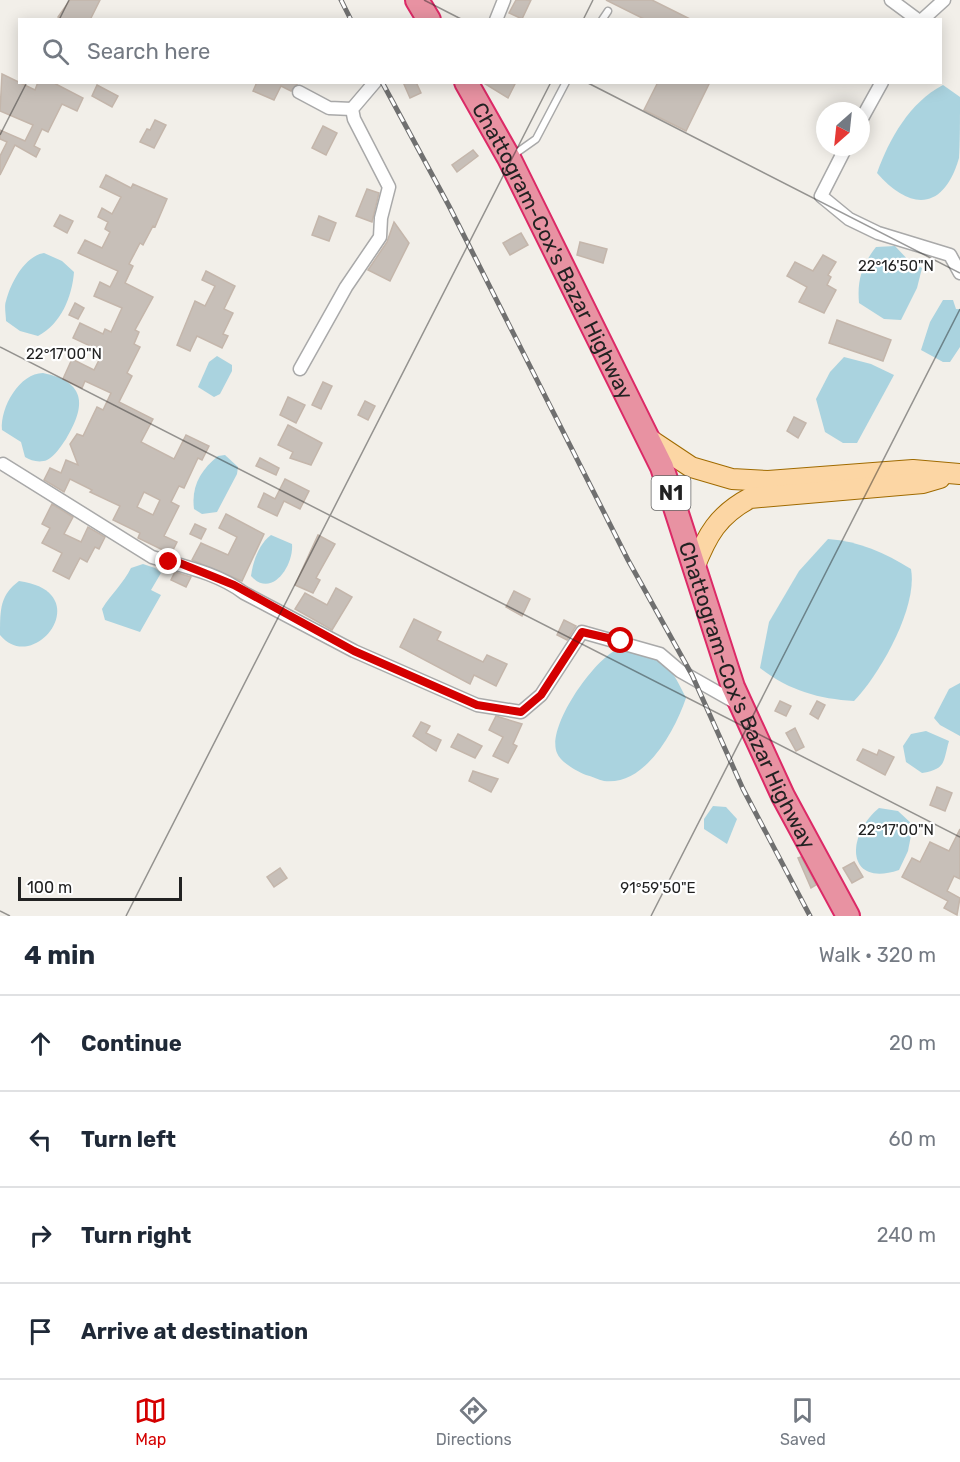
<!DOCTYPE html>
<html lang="en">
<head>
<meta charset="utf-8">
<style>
  body { margin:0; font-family:Rubik,sans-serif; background:#f6f6f7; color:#1f2937 }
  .compass { position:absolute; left:816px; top:102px; width:54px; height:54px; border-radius:50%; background:#fff; box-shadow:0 3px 15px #0003; rotate:207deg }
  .scale { position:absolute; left:18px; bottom:15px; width:164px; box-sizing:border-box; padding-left:6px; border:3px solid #222; border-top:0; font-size:16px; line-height:21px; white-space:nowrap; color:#222; -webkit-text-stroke:4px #fff; paint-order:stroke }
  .stop { position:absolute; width:18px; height:18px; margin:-14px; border:4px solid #d40000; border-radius:50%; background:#fff }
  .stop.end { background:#d40000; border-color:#fff; box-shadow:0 2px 6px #0008 }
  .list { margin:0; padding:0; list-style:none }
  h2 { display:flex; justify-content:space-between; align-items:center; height:78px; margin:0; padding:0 24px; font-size:26px }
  h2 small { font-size:20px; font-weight:400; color:#747a83 }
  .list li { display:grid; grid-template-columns:39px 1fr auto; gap:18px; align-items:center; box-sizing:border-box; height:96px; padding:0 24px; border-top:2px solid #e0e1e3 }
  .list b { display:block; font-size:22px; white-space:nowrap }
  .list em { font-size:20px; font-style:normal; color:#747a83 }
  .icon { flex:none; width:33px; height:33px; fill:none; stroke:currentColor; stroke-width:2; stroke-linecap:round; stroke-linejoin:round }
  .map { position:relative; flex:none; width:960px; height:916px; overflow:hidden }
  .search { position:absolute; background:#fff; box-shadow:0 3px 15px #0003; left:18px; right:18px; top:18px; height:66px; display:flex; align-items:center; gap:15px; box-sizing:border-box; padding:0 21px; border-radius:0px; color:#747a83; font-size:22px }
  .sheet { height:462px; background:#fff }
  nav { display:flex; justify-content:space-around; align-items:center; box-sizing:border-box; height:84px; border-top:2px solid #e0e1e3; background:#fff; font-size:16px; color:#747a83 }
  nav a { display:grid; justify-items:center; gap:3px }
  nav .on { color:#d40000 }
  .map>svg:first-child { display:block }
</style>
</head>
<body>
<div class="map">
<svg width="960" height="916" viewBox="0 0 960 916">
  <rect width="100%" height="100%" fill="#f2efe9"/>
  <!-- water -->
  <g fill="#aad3df">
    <path d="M 943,85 L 960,97 C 960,116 960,141 959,158 C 944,210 911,212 877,173 C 889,139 910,102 943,85 Z"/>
    <path d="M 895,246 L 910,262 L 922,268 L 917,288 L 901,320 L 884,319 L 859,303 C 857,280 862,265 876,247 Z"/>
    <path d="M 44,253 L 62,261 L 74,272 C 72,297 61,324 38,336 L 20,331 L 6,321 C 6,315 4,306 6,301 C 11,282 25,256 44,253 Z"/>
    <polygon points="943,300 953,300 956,309 960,309 960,347 950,362 943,362 921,350 930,322"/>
    <polygon points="217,356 232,365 232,371 220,394 214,397 198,387 209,362"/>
    <polygon points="844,357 871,364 894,375 857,443 843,443 825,432 816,399 830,372"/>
    <path d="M 43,373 C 87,382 86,406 66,439 C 61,446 55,456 47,460 C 40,463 31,461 25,457 L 21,442 L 2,430 C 0,407 20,373 43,373 Z"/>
    <path d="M 225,455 L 238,467 L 237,474 L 217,512 L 202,514 L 194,509 C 191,486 201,470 218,456 Z"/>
    <path d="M 271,535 L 292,544 C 294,565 272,599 251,576 C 253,561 259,544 271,535 Z"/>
    <path d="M 828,539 C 859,541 885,553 911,569 C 918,607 880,674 854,701 C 818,699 788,690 760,668 L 769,622 L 799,571 Z"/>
    <path d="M 143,564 L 155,568 L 161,573 L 151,590 L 161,595 L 140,632 L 105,620 L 102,609 C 111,594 123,584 131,568 Z"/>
    <path d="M 19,581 C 99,592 34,677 0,635 C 0,609 0,595 19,581 Z"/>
    <path d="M 634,647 C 665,658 672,669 686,698 C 675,730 646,786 604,781 C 598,780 592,776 586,775 C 577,771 561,763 557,753 C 546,728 592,662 616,650 C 620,647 628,648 634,647 Z"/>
    <polygon points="960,683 960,736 940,725 934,718 949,689"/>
    <path d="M 926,731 L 949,741 C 943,761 947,769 922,773 L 906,762 L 903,746 L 911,734 Z"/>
    <polygon points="713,806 726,807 737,819 727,844 704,829 704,819"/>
    <path d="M 879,808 L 898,811 L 913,825 L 908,851 L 899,870 C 845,888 846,835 879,808 Z"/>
  </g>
  <!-- building -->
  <g fill="#c7bfb8" stroke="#c4b6ab" stroke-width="1.5" fill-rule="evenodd">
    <polygon points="70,0 100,0 90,20 64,20 58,17"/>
    <polygon points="516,0 531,0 522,19 509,13"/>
    <polygon points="606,0 652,0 692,20 646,20"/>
    <polygon points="2,74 35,90 38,82 52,82 83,98 77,111 62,104 48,132 42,129 34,146 40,149 36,157 15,145 0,175 0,156 7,142 0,139 0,130 25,141 33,125 0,111"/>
    <polygon points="257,82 299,82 291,91 281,86 274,100 253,91"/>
    <polygon points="403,82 416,82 421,93 410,98"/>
    <polygon points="482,82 516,82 508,98"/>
    <polygon points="658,82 710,82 686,131 644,110"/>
    <polygon points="97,85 118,96 112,107 92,96"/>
    <polygon points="155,120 166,125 154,148 140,142 147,129 150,130"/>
    <polygon points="323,126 337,133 326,155 312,148"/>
    <polygon points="473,150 478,156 457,172 452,165"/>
    <path d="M 106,175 L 131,188 L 133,184 L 167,199 L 155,227 L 153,226 L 143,245 L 140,243 L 129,264 L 133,266 L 125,283 L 153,297 L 135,330 L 139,332 L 134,344 L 140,347 L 127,373 L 132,376 L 119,402 L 153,419 L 141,442 L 174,459 L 186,435 L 209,446 L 202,460 L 198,458 L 184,488 L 179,486 L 171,502 L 179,506 L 164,536 L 177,542 L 171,554 L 138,538 L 140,533 L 113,520 L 120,506 L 90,492 L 92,490 L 70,479 L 64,492 L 44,480 L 50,468 L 61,473 L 66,460 L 78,465 L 70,444 L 77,434 L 83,436 L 97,407 L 103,410 L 111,393 L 85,381 L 82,388 L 63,379 L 72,359 L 94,370 L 103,352 L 73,338 L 80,323 L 103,334 L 105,329 L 111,332 L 122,308 L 94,296 L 100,282 L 110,287 L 118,271 L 78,253 L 85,240 L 102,248 L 110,232 L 105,229 L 108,222 L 98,217 L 102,208 L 112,214 L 121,197 L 100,187 ZM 144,492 L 160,500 L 153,515 L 137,507 Z"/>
    <polygon points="367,189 379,193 372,222 356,216"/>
    <polygon points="60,215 73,221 67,233 54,226"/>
    <polygon points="319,216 336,223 329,241 312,235"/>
    <polygon points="394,222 409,243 390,281 368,270 387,242"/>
    <polygon points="521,233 528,245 510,255 503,243"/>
    <polygon points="580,242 607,249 603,263 577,255"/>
    <polygon points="823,255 836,262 828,275 831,277 827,285 836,290 824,313 799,302 807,287 787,276 795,262 813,271"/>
    <polygon points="206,271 235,286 224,309 233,313 223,334 228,336 222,348 197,336 190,351 177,345 195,301 205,306 215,286 202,280"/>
    <polygon points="75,303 84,308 78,319 69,315"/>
    <polygon points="837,320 891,340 883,361 829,343"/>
    <polygon points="323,382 332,386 321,409 312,405"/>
    <polygon points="288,397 305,405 296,423 280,415"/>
    <polygon points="365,401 375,406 368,420 358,415"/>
    <polygon points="794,417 806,423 798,438 787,431"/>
    <polygon points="288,425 322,443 311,465 290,458 293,452 278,445"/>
    <polygon points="260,458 279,468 276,475 256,466"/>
    <polygon points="285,479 309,491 300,509 284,501 277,516 258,507 264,493 275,499"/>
    <polygon points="52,504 73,517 64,534 81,542 88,527 105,537 99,549 95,547 87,562 80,558 69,579 53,571 62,553 42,543 50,528 42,524"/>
    <polygon points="226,514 264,534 242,581 192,560 201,543 228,555 237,537 219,528"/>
    <polygon points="195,524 206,529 201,539 190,534"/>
    <polygon points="318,535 335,544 316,578 320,580 313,593 295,585"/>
    <polygon points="175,572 191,577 186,587 171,580"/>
    <polygon points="336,588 352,597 332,630 295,609 305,593 327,605"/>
    <polygon points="514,591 530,599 522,616 506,607"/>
    <polygon points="414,619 441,632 437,640 483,662 487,655 507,664 496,686 474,675 470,684 400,647"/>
    <polygon points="564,620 576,626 567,640 557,635"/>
    <polygon points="780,701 791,706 786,716 775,711"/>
    <polygon points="817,701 825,705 818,719 810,714"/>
    <polygon points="496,716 522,724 513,744 517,746 508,763 493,756 503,737 489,730"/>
    <polygon points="421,722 430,726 426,733 441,740 436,751 413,736"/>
    <polygon points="795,728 804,747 796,751 786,733"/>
    <polygon points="458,734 482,746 475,758 451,747"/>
    <polygon points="863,749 877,755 879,750 894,757 885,775 857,760"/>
    <polygon points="473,771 498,779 491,792 469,781"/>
    <polygon points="937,787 952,793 945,811 930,805"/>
    <polygon points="960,829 960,879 954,876 947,891 960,898 957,915 944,908 948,901 902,877 912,858 920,862 930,842 949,851"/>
    <polygon points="801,857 816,885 811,888 798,858"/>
    <polygon points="854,862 863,877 852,883 843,868"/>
    <polygon points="280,868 287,878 274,887 267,877"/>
  </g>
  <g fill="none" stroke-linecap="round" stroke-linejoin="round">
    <defs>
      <g id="lane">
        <polyline points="602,20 608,11"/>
        <polyline points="512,156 536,139 566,82"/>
      </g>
      <g id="street">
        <polyline points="891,0 918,20"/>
        <polyline points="496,20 504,0"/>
        <polyline points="922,20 944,0"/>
        <polyline points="299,92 329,108 352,109"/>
        <polyline points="861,120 882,82"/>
        <polyline points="846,147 821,196 849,219 878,233 950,255 960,273"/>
        <polyline points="300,369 346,287 380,237 381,218 389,187 354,119 352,109 375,82"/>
        <path d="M 3,464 L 152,557 C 182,566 218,573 244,593 L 354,651 L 477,705 L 521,712 L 541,695 L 582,632 L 660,654 L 680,671 L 740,705"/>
      </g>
      <g id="primary">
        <polyline points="649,439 691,467 732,479 768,481 913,470 960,474"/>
        <path d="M 694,568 C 707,535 718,515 750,498 L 923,483 L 940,478"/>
      </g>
      <g id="highway">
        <polyline points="417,0 429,20"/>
        <path id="s1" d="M 466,82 L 509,158 L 662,467 L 733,687 L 783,796 L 848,916"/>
      </g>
    </defs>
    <!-- lane casing -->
    <use href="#lane" stroke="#a9a9a9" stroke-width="9"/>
    <!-- street casing -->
    <use href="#street" stroke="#a9a9a9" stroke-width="15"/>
    <!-- primary casing -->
    <use href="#primary" stroke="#a06b00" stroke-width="22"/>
    <!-- highway casing -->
    <use href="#highway" stroke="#dc2a67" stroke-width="26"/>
    <!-- lane -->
    <use href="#lane" stroke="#fff" stroke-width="6"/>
    <!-- street -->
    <use href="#street" stroke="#fff" stroke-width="12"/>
    <!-- primary -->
    <use href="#primary" stroke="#fcd6a4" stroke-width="20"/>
    <!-- highway -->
    <use href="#highway" stroke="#e892a2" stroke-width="22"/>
    <defs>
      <g id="rail">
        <polyline points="341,0 351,20"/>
        <polyline points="382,82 449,206 628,560 692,675 743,789 810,916"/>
      </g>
    </defs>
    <!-- rail casing -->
    <use href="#rail" stroke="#707070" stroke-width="5"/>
    <!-- rail -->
    <use href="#rail" stroke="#fff" stroke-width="3" stroke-dasharray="9" stroke-linecap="butt"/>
  </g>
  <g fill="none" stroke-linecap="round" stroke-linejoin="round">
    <!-- route -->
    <polyline stroke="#d40000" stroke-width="8" points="169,562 177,562 234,585 354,651 477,705 521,712 541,695 582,632 621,641"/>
  </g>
  <!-- ticks -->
  <path fill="none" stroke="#222" stroke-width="1.5" stroke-opacity="0.45" d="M 424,0 L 463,20M 59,20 L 69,0M 583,20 L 593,0M 586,82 L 960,273M 0,135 L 27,82M 0,347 L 960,837M 0,911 L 10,916M 126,916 L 551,82M 651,916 L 960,309"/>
  <g text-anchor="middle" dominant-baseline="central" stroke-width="4.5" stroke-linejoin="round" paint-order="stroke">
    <!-- shield labels -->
    <rect fill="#fff" stroke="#646464" stroke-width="1.5" x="651.5" y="476" width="39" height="34" rx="4.5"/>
    <g font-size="20" font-weight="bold" fill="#222">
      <text x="671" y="493">N1</text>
    </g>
    <!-- street labels -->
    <g font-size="21" fill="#222" stroke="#fff">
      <text stroke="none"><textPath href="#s1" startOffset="190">Chattogram-Cox's Bazar Highway</textPath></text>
      <text stroke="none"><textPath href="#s1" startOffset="676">Chattogram-Cox's Bazar Highway</textPath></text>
    </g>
  </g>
  <g font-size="15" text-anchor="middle" fill="#222" stroke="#fff" stroke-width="4.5" stroke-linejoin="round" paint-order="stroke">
    <text x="896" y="271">22°16'50"N</text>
    <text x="64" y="359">22°17'00"N</text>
    <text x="896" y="835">22°17'00"N</text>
    <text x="658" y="893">91°59'50"E</text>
  </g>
</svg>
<svg class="compass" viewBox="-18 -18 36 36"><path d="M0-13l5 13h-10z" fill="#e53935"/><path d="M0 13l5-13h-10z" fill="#747a83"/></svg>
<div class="scale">100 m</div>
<div class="stop" style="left:621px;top:641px"></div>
<div class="stop end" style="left:169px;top:562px"></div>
<div class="search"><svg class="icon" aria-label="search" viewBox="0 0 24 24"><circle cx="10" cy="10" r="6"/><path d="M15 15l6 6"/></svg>Search here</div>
</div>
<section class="sheet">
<h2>4 min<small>Walk · 320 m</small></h2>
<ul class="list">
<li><svg class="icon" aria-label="ahead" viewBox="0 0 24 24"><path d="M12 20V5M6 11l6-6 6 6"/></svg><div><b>Continue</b></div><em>20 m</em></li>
<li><svg class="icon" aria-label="left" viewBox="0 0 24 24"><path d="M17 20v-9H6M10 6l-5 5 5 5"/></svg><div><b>Turn left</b></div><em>60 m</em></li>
<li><svg class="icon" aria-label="right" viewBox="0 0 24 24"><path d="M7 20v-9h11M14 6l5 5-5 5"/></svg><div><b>Turn right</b></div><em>240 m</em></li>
<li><svg class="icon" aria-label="arrive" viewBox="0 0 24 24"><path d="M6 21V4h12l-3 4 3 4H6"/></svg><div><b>Arrive at destination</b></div></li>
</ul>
</section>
<nav>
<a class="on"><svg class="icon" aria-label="map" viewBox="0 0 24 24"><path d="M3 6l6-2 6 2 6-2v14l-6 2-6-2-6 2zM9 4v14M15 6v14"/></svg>Map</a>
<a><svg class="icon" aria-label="directions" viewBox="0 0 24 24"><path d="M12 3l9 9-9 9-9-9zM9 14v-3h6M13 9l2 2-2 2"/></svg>Directions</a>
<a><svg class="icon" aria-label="saved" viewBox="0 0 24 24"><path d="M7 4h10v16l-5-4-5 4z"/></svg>Saved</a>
</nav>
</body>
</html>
